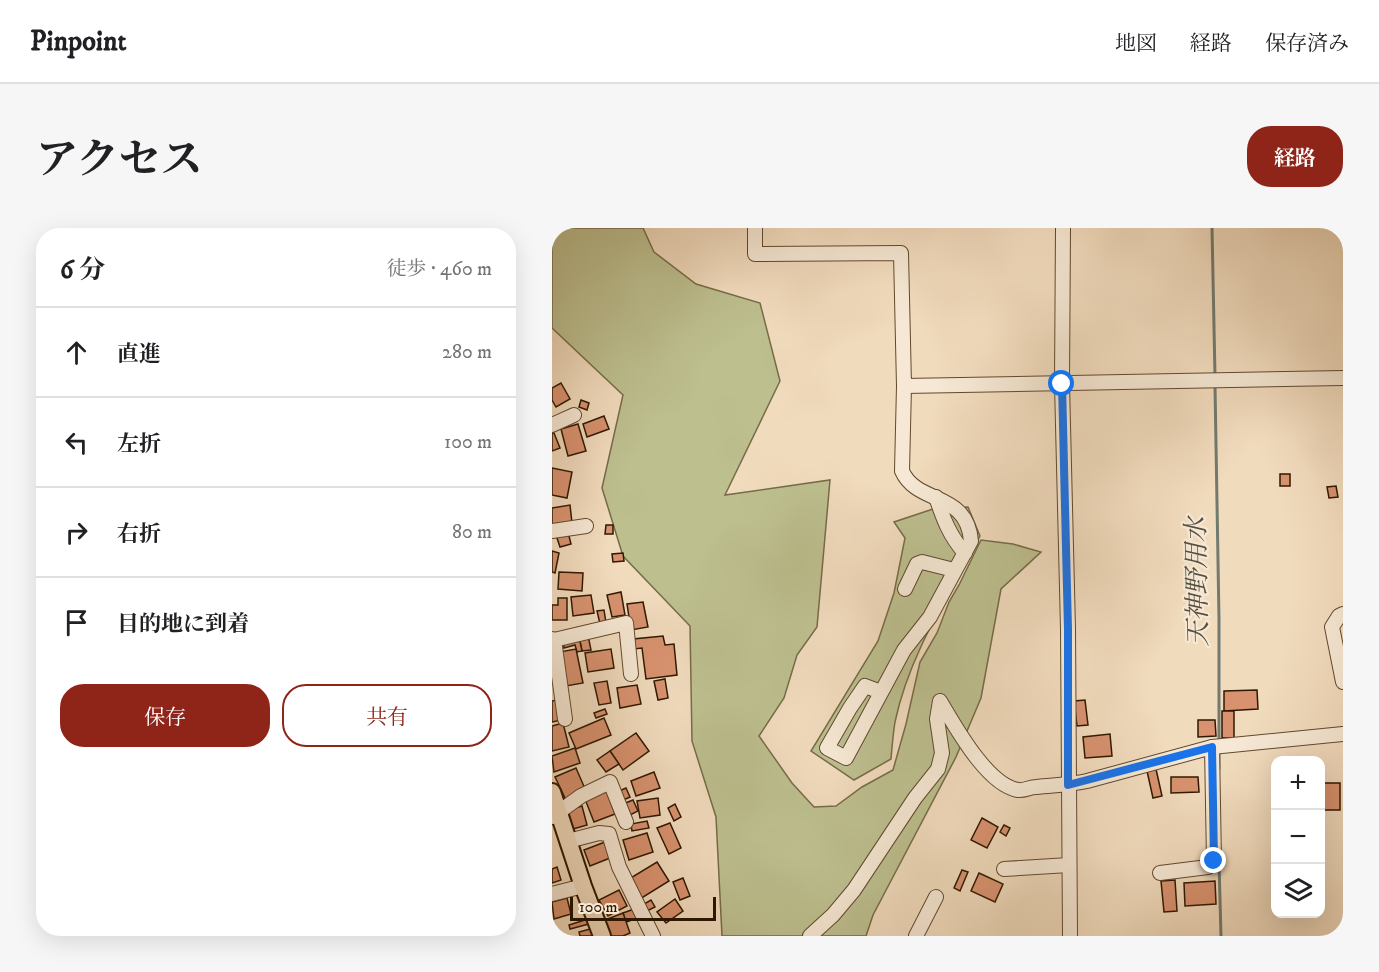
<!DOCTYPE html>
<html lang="ja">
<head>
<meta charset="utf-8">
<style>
  body { margin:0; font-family:"IM FELL DW Pica","Noto Serif JP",serif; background:#f6f6f6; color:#202124 }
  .controls { position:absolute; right:18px; bottom:18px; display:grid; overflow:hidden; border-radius:12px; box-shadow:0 6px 24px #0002 }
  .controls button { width:54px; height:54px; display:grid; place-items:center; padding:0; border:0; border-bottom:2px solid #e0e0e0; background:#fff; color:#202124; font:30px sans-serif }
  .scale { position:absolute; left:18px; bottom:15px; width:146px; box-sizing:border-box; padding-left:6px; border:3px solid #2f1800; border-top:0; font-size:16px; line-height:21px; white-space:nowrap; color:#2f1800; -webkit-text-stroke:4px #f6e8d4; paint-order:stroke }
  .stop { position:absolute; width:18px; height:18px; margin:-14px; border:4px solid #1a73e8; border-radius:50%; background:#fff }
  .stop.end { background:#1a73e8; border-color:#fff; box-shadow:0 2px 6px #0008 }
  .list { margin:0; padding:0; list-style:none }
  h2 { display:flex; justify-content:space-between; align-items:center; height:78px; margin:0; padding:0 24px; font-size:26px }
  h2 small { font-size:20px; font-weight:400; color:#757577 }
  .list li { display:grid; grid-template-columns:39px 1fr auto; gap:18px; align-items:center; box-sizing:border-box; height:90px; padding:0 24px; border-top:2px solid #e0e0e0 }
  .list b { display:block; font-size:22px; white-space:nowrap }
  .list em { font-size:20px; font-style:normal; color:#757577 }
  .actions { display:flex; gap:12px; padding:18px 24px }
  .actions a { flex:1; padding:14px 0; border:2px solid #8f2418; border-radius:24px; text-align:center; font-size:21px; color:#8f2418 }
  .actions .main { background:#8f2418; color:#fff }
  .icon { flex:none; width:33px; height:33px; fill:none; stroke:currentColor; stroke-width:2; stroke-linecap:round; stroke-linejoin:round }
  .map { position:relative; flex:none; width:791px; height:708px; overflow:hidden; border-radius:24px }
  header { display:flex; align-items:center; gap:36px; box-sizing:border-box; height:84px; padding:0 30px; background:#fff; border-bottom:2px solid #e0e0e0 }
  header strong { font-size:28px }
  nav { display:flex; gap:33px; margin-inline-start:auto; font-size:21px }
  .intro { display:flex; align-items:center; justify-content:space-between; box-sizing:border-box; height:144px; padding:0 36px }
  h1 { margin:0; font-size:42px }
  .button { padding:15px 27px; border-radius:24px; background:#8f2418; color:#fff; font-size:21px; font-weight:700 }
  main { display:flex; gap:36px; padding:0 36px }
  aside { flex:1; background:#fff; border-radius:24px; box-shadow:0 6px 24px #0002 }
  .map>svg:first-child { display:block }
</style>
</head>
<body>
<header>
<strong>Pinpoint</strong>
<nav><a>地図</a><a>経路</a><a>保存済み</a></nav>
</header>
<div class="intro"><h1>アクセス</h1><a class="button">経路</a></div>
<main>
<aside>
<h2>6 分<small>徒歩 · 460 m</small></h2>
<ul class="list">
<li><svg class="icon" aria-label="ahead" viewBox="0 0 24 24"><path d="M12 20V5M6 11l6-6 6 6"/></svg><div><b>直進</b></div><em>280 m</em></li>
<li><svg class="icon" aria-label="left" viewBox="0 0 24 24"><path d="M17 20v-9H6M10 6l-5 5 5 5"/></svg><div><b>左折</b></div><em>100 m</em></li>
<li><svg class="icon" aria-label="right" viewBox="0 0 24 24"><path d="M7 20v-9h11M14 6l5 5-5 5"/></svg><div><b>右折</b></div><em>80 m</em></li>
<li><svg class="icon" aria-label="arrive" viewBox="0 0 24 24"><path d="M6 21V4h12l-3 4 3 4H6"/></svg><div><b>目的地に到着</b></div></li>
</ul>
<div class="actions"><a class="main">保存</a><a>共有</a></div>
</aside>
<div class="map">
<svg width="791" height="708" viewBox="0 0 791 708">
  <rect width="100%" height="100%" fill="#f1dbbd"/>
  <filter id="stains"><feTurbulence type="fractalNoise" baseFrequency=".00333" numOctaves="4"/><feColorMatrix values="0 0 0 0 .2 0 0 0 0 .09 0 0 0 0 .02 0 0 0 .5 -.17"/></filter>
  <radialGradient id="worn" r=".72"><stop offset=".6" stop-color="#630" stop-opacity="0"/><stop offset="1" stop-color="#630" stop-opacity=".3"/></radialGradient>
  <!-- green -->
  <g fill="#bdbf8f" stroke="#766c48" stroke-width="1.5">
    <polygon points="0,0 91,0 102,24 144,56 208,75 228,153 173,267 278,252 265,399 245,427 232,470 207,508 240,555 262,579 284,578 310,559 341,542 354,496 368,434 385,405 397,374 407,357 429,312 461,316 489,324 449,361 429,470 404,529 321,687 314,708 170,708 164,589 140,513 138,398 71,328 50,260 71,167 0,100"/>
    <path d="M 416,279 L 428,308 C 396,368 357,427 343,494 C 341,506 340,519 339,531 L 302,552 L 259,523 L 326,413 L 342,365 L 353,310 L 342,294 L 381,281 Z"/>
  </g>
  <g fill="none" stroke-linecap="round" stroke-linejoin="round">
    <!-- stream -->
    <g stroke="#72796f" stroke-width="3">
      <polyline points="660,0 663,148"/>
      <polyline points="663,158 667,391 667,514"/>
      <polyline points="667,524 667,541"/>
      <polyline points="667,635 669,708"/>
    </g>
  </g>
  <!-- building -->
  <g fill="#d8926f" stroke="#2f1800" stroke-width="1.5">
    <polygon points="9,155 18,171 4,179 0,172 0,160"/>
    <polygon points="29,172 37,175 35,182 27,179"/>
    <polygon points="52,188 57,201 35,209 31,196"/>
    <polygon points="26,196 34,223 16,228 9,201"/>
    <polygon points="0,205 2,205 8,220 0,223"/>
    <polygon points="0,240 20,244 15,270 0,267"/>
    <rect x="728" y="246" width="10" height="12"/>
    <polygon points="784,258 786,269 777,270 775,259"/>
    <polygon points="18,277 20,295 0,298 0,280"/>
    <polygon points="54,297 61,297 61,306 53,306"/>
    <polygon points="16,304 19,316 8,319 4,307"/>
    <polygon points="0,323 7,325 3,345 0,344"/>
    <polygon points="71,325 72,333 61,334 60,326"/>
    <polygon points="7,344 31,345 30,363 6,361"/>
    <polygon points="69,364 73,387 60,389 55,367"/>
    <polygon points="39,367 42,385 21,388 19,369"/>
    <polygon points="6,370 15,370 15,392 0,392 0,377 6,377"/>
    <polygon points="91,374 96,399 79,402 75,376"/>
    <polygon points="52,382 54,395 48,396 45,383"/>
    <polygon points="36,407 39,422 30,423 27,409"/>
    <polygon points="111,408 113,417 122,416 125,447 94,451 90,420 82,421 81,411"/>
    <polygon points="27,409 30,423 25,424 23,417 12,420 11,412"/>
    <polygon points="24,421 31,455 14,458 7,424"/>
    <polygon points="59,421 62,440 36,444 33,425"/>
    <polygon points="113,451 116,470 106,472 102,453"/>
    <polygon points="55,453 59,475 47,477 42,455"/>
    <polygon points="85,457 89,476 68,480 65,460"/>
    <polygon points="705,462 706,481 672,483 672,463"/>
    <polygon points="5,472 10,492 0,494 0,473"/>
    <polygon points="533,472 536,497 525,498 522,473"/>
    <polygon points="53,481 55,486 44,490 42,485"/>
    <rect x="670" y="483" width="12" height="27"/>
    <polygon points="52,490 59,507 24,521 17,505"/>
    <polygon points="646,492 663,492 664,508 646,509"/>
    <polygon points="11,495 17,519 0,523 0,498"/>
    <polygon points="84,505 97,523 71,542 58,523"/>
    <polygon points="558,506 560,528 533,530 531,509"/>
    <polygon points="23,520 28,535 2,544 0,528"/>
    <polygon points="58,523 67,536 54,544 45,532"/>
    <polygon points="24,540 34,563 14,572 3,549"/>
    <polygon points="604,541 610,568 601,570 595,543"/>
    <polygon points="102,544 108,560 84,568 79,553"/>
    <polygon points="619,549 646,549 647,564 619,565"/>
    <rect x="770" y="555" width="18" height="27"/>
    <polygon points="74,560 78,569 69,573 65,564"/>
    <polygon points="55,563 63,586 42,594 33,571"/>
    <polygon points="106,570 108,587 88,590 85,573"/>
    <polygon points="81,572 86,583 76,588 71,576"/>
    <polygon points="123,576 129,589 122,593 116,580"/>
    <polygon points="30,578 35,597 21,601 16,582"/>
    <polygon points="430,590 446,599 435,620 419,612"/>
    <polygon points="95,593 97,600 80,603 79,596"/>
    <polygon points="118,595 129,620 117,626 105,600"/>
    <polygon points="452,597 458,600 454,608 448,604"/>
    <polygon points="95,605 101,624 77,632 71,612"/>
    <polygon points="53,614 58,630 38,638 32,622"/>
    <polygon points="105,634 117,653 88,671 77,651"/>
    <polygon points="5,639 9,652 0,655 0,641"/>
    <polygon points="410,642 416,644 408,663 402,660"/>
    <polygon points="427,645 451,656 443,674 419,663"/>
    <polygon points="131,650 138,668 128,672 121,654"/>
    <polygon points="623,652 625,683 612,684 609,653"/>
    <polygon points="663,653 664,676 633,678 632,655"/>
    <polygon points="67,662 75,678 56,688 47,672"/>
    <polygon points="15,670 19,686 2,691 0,674"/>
    <polygon points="123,671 131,683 114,695 105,684"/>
    <polygon points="99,672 103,679 95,683 92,676"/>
    <polygon points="85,680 89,689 74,694 71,685"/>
    <polygon points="71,685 78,705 71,708 59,708 53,692"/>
    <polygon points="36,691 37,696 18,701 17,697"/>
    <polygon points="42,700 44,708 28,708 27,704"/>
  </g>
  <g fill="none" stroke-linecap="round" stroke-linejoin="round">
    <defs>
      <g id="minor">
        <polyline points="203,0 203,26 349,25 352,158 791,150"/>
        <polyline points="511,0 510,156 516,401 518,708"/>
        <polyline points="0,197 22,187"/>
        <path d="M 384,269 C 391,290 398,309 413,325"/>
        <polyline points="0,303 34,298"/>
        <polyline points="353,361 365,336 370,334 402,342"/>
        <polyline points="791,386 787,388 780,399 791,454"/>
        <polyline points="0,411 2,412 13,491"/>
        <polyline points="2,412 74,395 79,446"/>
        <path d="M 329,464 L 313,458 L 298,480 L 275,520 L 294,530 L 352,422 L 378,389 L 419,313 C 415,263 365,277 350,243 L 352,158"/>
        <polyline points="0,589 29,568 58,554 74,594"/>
        <polyline points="16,613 47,605 57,606 67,639 101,708"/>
        <polyline points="452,641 517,637"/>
        <polyline points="608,645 656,639 662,633 660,519"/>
        <polyline points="0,666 31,658"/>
        <path d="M 258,708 L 281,687 L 302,662 L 363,570 L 386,541 L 390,525 L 385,491 L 388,473 C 403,498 435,557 466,562 C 472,563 478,559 484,559 C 501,557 518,557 535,553 L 660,519 L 791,506"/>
        <polyline points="364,708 384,669"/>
      </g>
      <polyline id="major" points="0,564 31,658 50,708"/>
    </defs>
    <!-- minor casing -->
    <use href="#minor" stroke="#60492f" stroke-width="16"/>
    <!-- major casing -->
    <use href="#major" stroke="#2f1800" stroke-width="20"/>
    <!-- minor -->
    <use href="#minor" stroke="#f6e8d4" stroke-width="14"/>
    <!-- major -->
    <use href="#major" stroke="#f1dbbd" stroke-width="16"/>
  </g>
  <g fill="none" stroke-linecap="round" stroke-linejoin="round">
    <!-- route -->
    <polyline stroke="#1a73e8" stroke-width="8" points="510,156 516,401 516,557 660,519 662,633"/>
  </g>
  <g text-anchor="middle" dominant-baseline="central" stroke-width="4.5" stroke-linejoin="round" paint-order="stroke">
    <!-- water labels -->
    <g font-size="26" font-style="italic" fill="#565041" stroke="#f6e8d4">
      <text transform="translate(646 354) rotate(-91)">天神野用水</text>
    </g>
  </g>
  <rect width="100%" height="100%" filter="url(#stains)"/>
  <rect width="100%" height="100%" fill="url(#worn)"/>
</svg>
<div class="controls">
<button>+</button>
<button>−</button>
<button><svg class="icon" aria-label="layers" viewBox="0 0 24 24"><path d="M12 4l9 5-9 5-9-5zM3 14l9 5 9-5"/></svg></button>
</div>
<div class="scale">100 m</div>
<div class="stop" style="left:510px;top:156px"></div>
<div class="stop end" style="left:662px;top:633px"></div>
</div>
</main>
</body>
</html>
